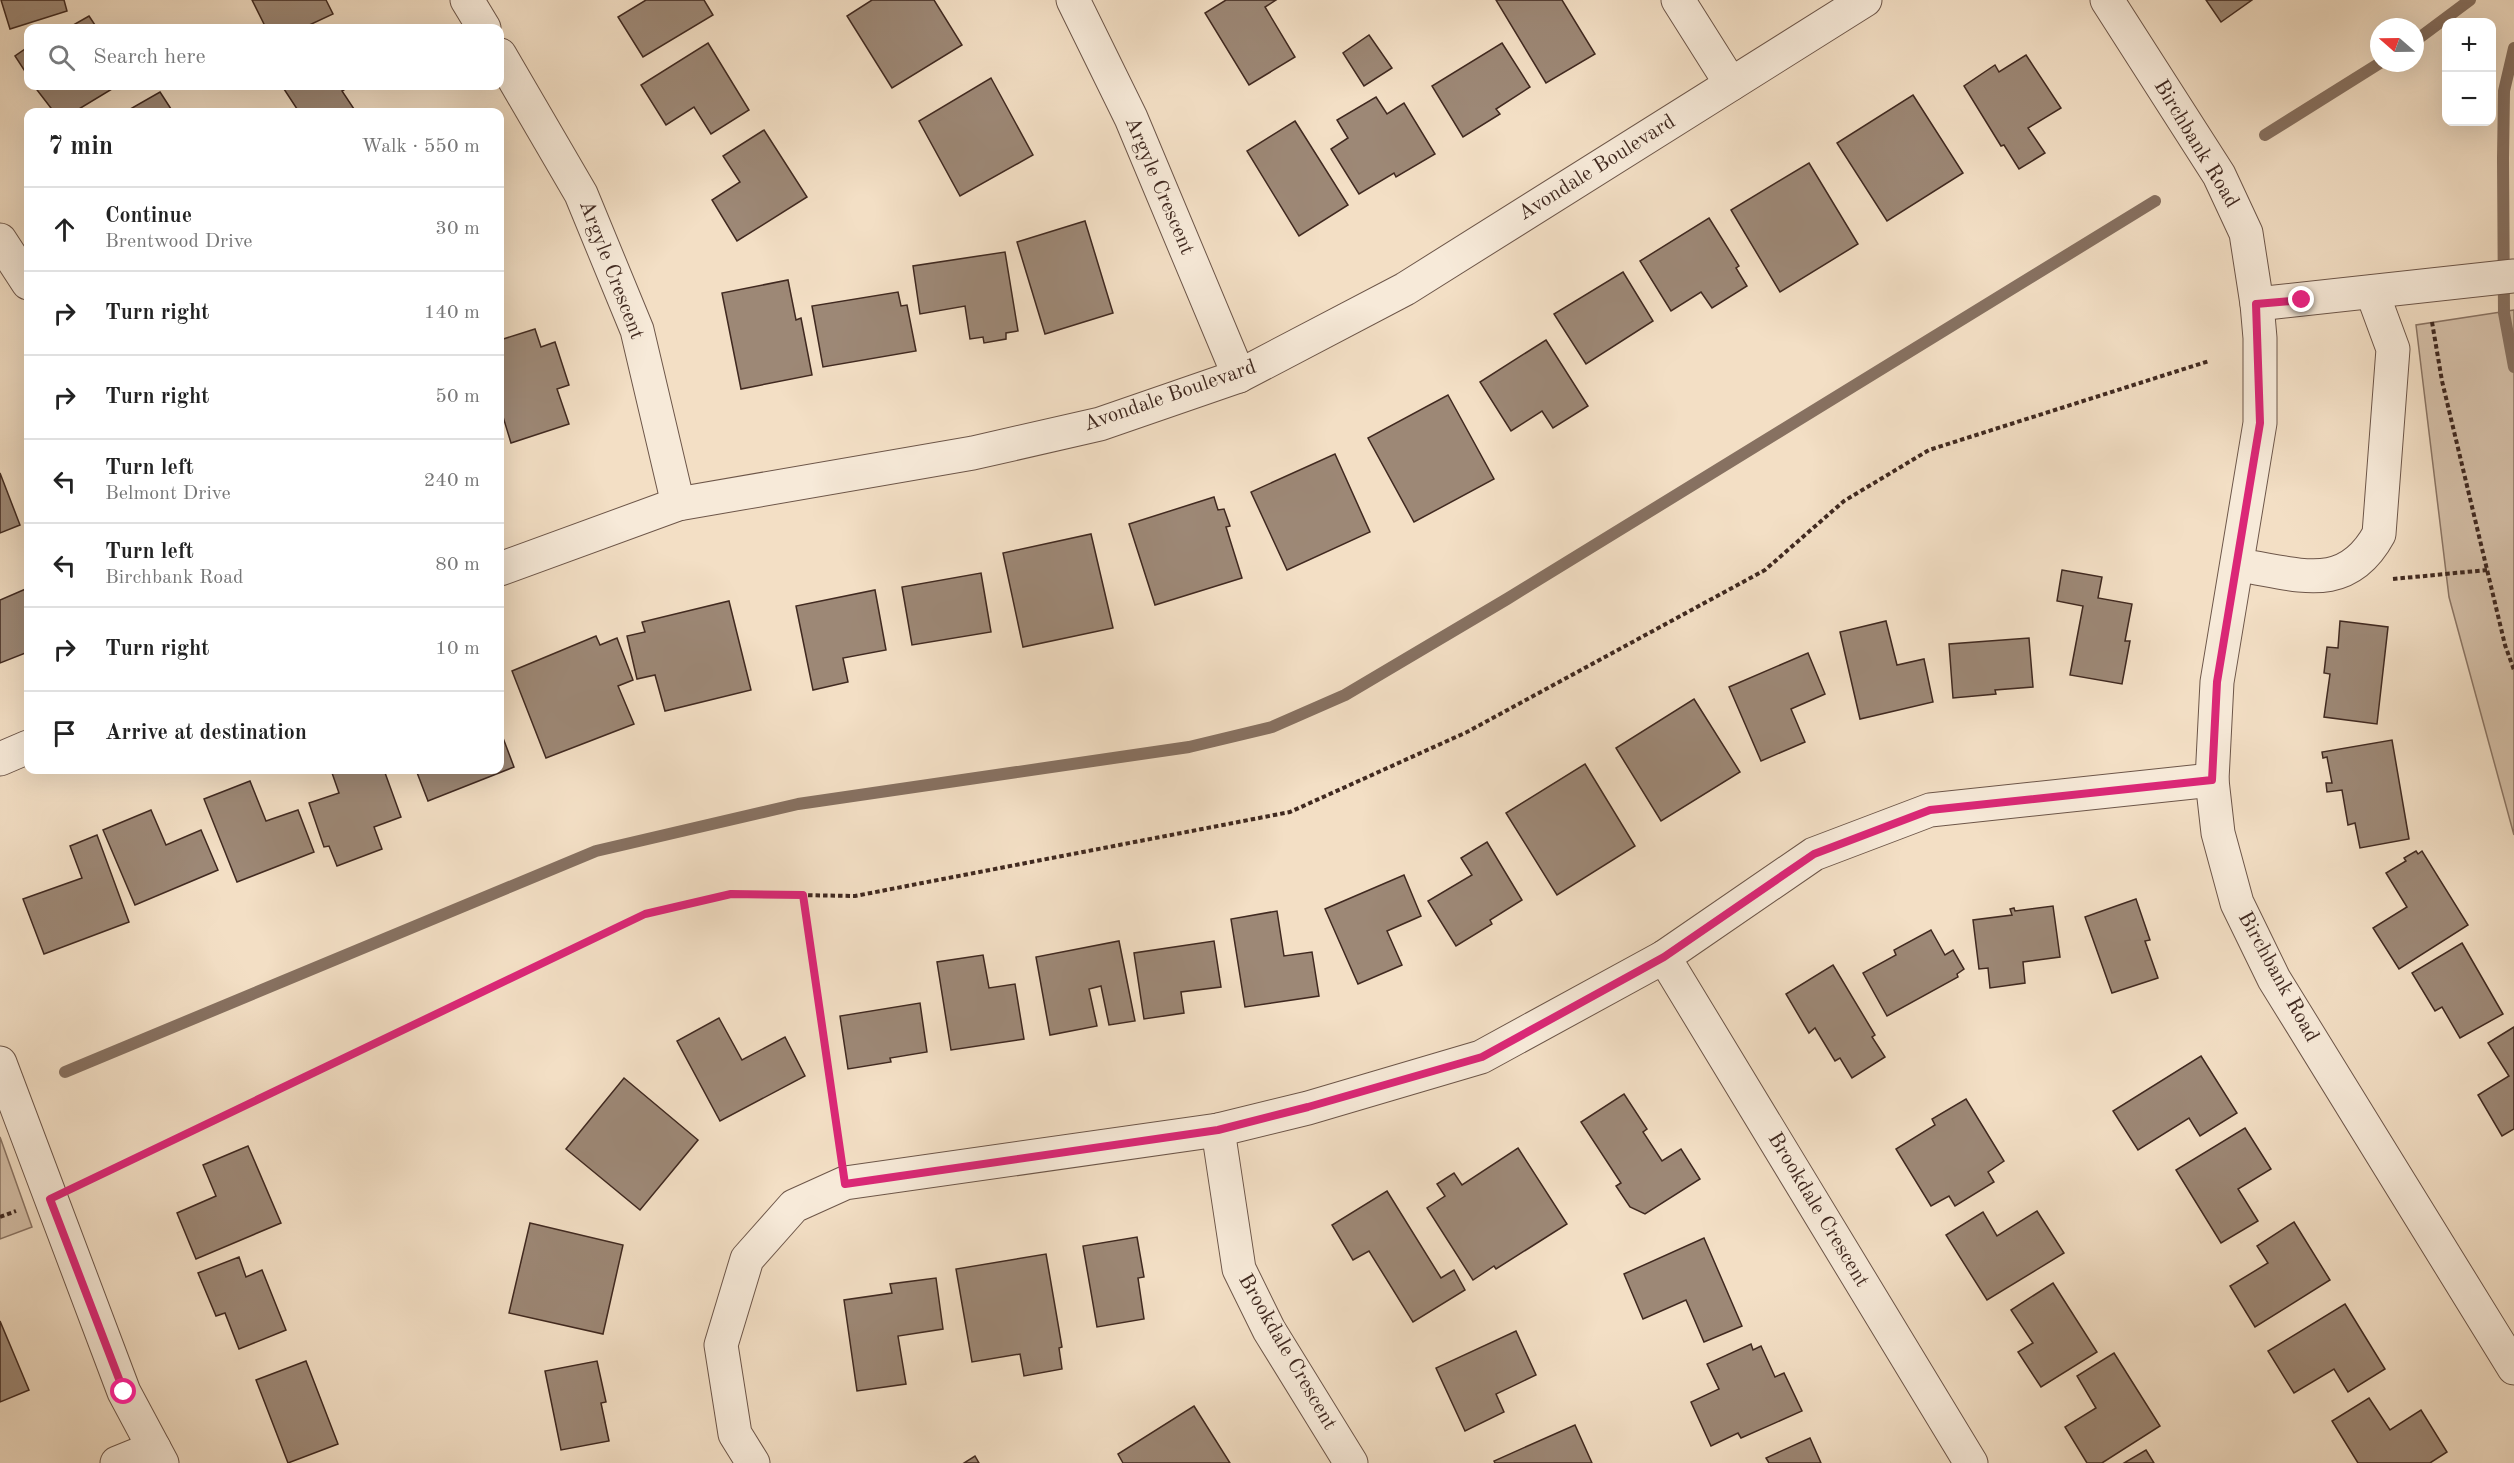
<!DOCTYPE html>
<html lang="en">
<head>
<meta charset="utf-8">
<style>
  body { margin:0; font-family:"Old Standard TT",serif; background:#f2f2f2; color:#222 }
  .controls { position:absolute; right:18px; top:18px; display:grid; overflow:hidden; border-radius:12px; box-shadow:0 6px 24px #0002 }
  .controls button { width:54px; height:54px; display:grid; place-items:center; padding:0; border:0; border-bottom:2px solid #e0e0e0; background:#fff; color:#222; font:30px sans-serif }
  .compass { position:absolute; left:2370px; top:18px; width:54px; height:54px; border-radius:50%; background:#fff; box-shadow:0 6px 24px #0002; rotate:290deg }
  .stop { position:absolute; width:18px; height:18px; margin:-14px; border:4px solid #db2777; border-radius:50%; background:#fff }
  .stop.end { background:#db2777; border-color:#fff; box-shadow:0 2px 6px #0008 }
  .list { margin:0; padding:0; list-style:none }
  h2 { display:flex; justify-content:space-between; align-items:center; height:78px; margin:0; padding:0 24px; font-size:26px }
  h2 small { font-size:20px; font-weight:400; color:#767676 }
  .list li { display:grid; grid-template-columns:39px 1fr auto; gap:18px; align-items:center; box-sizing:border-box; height:84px; padding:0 24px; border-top:2px solid #e0e0e0 }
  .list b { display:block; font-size:22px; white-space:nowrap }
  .list p { margin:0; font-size:20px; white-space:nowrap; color:#767676 }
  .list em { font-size:20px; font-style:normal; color:#767676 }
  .icon { flex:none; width:33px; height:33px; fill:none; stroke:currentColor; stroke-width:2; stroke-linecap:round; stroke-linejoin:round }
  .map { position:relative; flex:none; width:2514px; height:1463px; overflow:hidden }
  .search { position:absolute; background:#fff; box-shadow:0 6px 24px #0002; left:24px; top:24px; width:480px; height:66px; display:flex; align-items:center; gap:15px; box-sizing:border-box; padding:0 21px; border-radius:12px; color:#767676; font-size:22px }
  .panel { position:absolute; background:#fff; box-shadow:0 6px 24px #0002; left:24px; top:108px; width:480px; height:666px; border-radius:12px }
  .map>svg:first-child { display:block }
</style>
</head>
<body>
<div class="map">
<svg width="2514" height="1463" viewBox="0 0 2514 1463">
  <rect width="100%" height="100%" fill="#f3dfc5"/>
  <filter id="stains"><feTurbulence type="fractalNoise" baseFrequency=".00333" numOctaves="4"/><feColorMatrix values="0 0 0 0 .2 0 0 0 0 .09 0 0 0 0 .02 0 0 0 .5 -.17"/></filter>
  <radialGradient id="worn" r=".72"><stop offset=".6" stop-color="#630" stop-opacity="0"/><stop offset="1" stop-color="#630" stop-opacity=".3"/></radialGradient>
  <!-- green -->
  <g fill="#d5c0a9" stroke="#8a7464" stroke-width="1.5">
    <polygon points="2514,310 2514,835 2449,597 2416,325"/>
    <polygon points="0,1137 32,1227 0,1239"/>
  </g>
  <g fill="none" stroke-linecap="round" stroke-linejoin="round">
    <!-- stream -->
    <g stroke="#877161" stroke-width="12">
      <polyline points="2415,41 2470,0"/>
      <polyline points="2514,48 2504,91 2503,158 2504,313 2514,367"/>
      <polyline points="2265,135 2380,63"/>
      <polyline points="65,1072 596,851 798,804 1189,747 1272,727 1345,695 1507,599 2155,201"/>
    </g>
  </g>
  <!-- building -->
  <g fill="#9d8876" stroke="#402920" stroke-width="1.5">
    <polygon points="1,0 64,0 67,11 10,29"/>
    <polygon points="252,0 326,0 333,14 303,28 266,28"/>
    <polygon points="646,0 704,0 713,15 643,57 618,17"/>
    <polygon points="872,0 934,0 962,45 892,88 847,16"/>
    <polygon points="1226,0 1276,0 1265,7 1295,57 1249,85 1205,13"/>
    <polygon points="1496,0 1562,0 1595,54 1546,83"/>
    <polygon points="2206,0 2252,0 2221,22"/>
    <polygon points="89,16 97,28 68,28"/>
    <polygon points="1369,35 1392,68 1364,86 1343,53"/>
    <polygon points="708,43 749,110 711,134 694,107 666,125 641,85"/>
    <polygon points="1502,43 1530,87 1496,109 1500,114 1463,137 1432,86"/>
    <polygon points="28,47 28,76 15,56"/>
    <polygon points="2026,55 2061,108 2028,128 2045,153 2019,169 2004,145 2001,146 1964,86 1995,65 1999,72"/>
    <polygon points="991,78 1033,155 960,196 919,121"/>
    <polygon points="34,86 117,86 74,112 54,112"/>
    <polygon points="282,86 350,86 342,91 356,112 299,112"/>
    <polygon points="160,92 173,112 125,112"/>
    <polygon points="1913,95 1963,173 1887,221 1837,143"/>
    <polygon points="1376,97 1387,114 1404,103 1435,154 1396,177 1394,173 1359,194 1331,149 1348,138 1337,120"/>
    <polygon points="1295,121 1348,205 1299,236 1247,151"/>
    <polygon points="764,130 807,197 737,241 712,200 740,182 723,156"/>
    <polygon points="1809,163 1858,244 1780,292 1731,210"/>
    <polygon points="1709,218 1739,266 1736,268 1747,286 1712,308 1701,292 1671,311 1640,261"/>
    <polygon points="1085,221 1113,313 1045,334 1017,242"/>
    <polygon points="1005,252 1018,331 1006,333 1006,339 984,343 983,337 970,339 965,306 920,314 913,266"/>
    <polygon points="1623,272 1653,321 1586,364 1554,314"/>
    <polygon points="788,280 796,320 801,318 812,375 741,389 722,293"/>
    <polygon points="898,292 901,306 907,305 916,351 823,367 812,306"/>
    <polygon points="535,329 541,347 555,342 569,385 557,389 569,424 511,443 500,407 500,340"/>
    <polygon points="1546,340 1588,406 1553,428 1542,411 1511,431 1480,382"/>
    <polygon points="1448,395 1494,479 1414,522 1368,438"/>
    <polygon points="1335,454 1370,532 1287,570 1251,492"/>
    <polygon points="0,473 20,525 0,533"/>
    <polygon points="1214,497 1218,510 1224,509 1230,526 1226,527 1242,578 1155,605 1129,524"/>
    <polygon points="1091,534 1113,628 1023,647 1003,553"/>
    <polygon points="2062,570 2102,577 2098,598 2132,604 2125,641 2130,641 2122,684 2070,675 2083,606 2057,601"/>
    <polygon points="981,573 991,632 912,645 902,587"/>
    <polygon points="28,588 28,652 0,663 0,600"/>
    <polygon points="875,590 886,650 843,658 848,682 813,690 796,606"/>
    <polygon points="729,601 751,690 665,711 655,675 637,679 627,636 645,632 642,622"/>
    <polygon points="1886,621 1897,665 1924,659 1933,702 1860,719 1840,632"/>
    <polygon points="2340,621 2388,627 2377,724 2324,717 2330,674 2324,673 2327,647 2338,648"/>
    <polygon points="596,636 600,645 617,638 633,680 618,686 634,724 546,758 512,671"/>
    <polygon points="2029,638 2033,687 1995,690 1996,694 1953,698 1949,644"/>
    <polygon points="1808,653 1825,694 1791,709 1805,742 1761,761 1729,687"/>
    <polygon points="1694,699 1740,772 1661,821 1616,748"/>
    <polygon points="500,730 514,767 428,801 416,770 500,770"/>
    <polygon points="2392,740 2409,839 2360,848 2355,823 2348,825 2342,790 2327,792 2326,783 2332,783 2327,757 2323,758 2322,752"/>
    <polygon points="1585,764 1635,846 1557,895 1506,813"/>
    <polygon points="331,770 384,770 401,817 374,827 382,849 337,866 329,846 324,847 309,803 339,793"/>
    <polygon points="250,781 266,821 298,810 314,852 237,882 204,799"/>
    <polygon points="151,810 166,845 201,830 218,870 135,905 103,830"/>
    <polygon points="97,835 129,922 44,954 23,899 82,878 70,846"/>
    <polygon points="1487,842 1522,900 1490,920 1492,924 1456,946 1428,901 1472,875 1461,858"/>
    <polygon points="2416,851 2418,854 2422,851 2468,925 2399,969 2373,928 2407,907 2386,873 2406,861 2404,858"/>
    <polygon points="1404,875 1421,916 1387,931 1402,965 1358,984 1325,909"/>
    <polygon points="2136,899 2150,940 2145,941 2158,978 2112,993 2085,917"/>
    <polygon points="2053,906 2060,957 2023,962 2025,983 1990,988 1988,968 1979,969 1973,920 2012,915 2010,909 2014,908 2015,911"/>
    <polygon points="1277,911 1284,956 1312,952 1319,996 1245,1007 1231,919"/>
    <polygon points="1931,930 1945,955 1953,950 1964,969 1957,974 1958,977 1887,1016 1863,973 1896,955 1894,950"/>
    <polygon points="1119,941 1135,1021 1109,1025 1101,986 1089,989 1097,1026 1050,1035 1036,957"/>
    <polygon points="1214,941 1221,987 1181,992 1184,1013 1144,1019 1134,953"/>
    <polygon points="2462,943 2503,1014 2460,1038 2442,1007 2435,1011 2412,973"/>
    <polygon points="983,955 989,988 1015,984 1024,1039 951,1050 937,962"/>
    <polygon points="1833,965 1875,1035 1872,1037 1885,1057 1852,1078 1840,1058 1835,1061 1815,1028 1809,1033 1786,994"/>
    <polygon points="920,1003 927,1052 890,1058 891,1062 848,1069 840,1016"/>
    <polygon points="719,1018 742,1060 785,1037 805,1076 720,1121 677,1041"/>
    <polygon points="2514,1027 2514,1129 2502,1136 2478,1095 2509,1076 2488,1043"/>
    <polygon points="2201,1056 2237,1113 2200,1136 2189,1118 2138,1150 2113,1111"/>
    <polygon points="624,1078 698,1140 640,1210 566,1149"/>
    <polygon points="1624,1094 1647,1129 1643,1132 1662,1161 1681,1149 1700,1179 1645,1214 1630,1207 1616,1186 1621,1183 1581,1122"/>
    <polygon points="1966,1099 2004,1161 1988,1172 1994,1182 1955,1206 1949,1196 1931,1206 1896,1149 1935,1125 1932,1119"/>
    <polygon points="2245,1128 2271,1169 2238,1189 2258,1221 2221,1243 2176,1170"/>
    <polygon points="248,1146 281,1223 196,1259 177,1213 216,1196 203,1165"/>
    <polygon points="1518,1148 1567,1224 1496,1269 1494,1266 1473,1280 1427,1208 1445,1196 1437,1184 1454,1173 1462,1185"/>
    <polygon points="1387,1191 1441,1278 1454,1270 1465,1290 1413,1322 1369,1251 1353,1260 1332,1225"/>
    <polygon points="2037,1211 2064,1253 1987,1300 1946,1235 1983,1212 1997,1236"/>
    <polygon points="2294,1222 2330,1280 2255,1327 2230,1286 2268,1263 2257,1246"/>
    <polygon points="530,1223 623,1245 603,1334 509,1313"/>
    <polygon points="1137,1237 1144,1277 1138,1278 1144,1319 1097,1327 1083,1246"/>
    <polygon points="1704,1238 1742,1326 1704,1342 1686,1300 1643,1319 1624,1274"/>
    <polygon points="1046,1254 1062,1347 1059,1348 1062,1369 1024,1376 1020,1354 972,1362 956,1269"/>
    <polygon points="239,1257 246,1277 262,1270 286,1330 239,1349 225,1313 216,1316 198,1273"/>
    <polygon points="936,1278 943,1329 898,1336 906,1384 857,1391 844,1300 892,1293 890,1284"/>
    <polygon points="2053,1283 2097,1352 2041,1387 2018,1352 2033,1343 2011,1310"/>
    <polygon points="2345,1304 2385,1369 2348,1392 2334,1369 2294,1393 2268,1351"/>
    <polygon points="0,1321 29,1390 0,1402"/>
    <polygon points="1516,1331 1536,1375 1496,1394 1504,1412 1465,1431 1436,1368"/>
    <polygon points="1751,1344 1753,1350 1761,1346 1775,1377 1784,1373 1802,1411 1741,1438 1738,1433 1711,1446 1691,1402 1719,1389 1707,1364"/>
    <polygon points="2114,1353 2160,1426 2102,1463 2087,1463 2065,1427 2096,1408 2077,1376"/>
    <polygon points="306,1361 338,1444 288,1463 256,1380"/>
    <polygon points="597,1361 606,1402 601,1403 609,1441 561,1450 545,1371"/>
    <polygon points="2369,1398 2390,1430 2421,1410 2447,1452 2430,1463 2358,1463 2332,1421"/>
    <polygon points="1194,1406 1230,1463 1123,1463 1118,1454"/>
    <polygon points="1575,1425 1592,1463 1495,1463 1494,1461"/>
    <polygon points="1810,1438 1821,1463 1769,1463 1766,1458"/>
    <polygon points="2146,1450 2154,1463 2124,1463"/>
    <polygon points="975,1456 979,1463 964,1463"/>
  </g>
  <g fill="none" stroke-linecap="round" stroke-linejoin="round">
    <defs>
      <g id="minor">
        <polyline points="467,0 484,28"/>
        <polyline points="1073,0 1131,118 1239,376"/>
        <polyline points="1678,0 1731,84"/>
        <polyline points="2107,0 2219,175 2246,233 2257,304 2260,338 2260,423 2217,682 2212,780 2218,833 2237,903 2274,979 2514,1368"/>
        <polyline points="500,55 581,194 637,330 678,504"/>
        <polyline points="0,240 28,283"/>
        <polyline points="2257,304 2514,276"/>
        <path d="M 2238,565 C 2296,573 2345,596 2379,534 L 2393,349 L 2372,292"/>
        <polyline points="500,569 678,504 973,453 1100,424 1239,376 1405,289 1865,0"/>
        <polyline points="0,759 28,747"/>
        <polyline points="1664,957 1971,1463"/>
        <polyline points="0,1063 124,1392 162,1463"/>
        <polyline points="1218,1130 1239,1269 1269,1330 1351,1463"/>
        <polyline points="117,1463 154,1448"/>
        <polyline points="753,1463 735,1434 721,1345 747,1259 794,1206 845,1183 1218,1130 1308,1108 1481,1057 1664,957 1814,854 1930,810 2212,780"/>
      </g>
    </defs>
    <!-- minor casing -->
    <use href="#minor" stroke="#6d5649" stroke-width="35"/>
    <!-- path -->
    <g stroke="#402920" stroke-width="4" stroke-dasharray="4.5 3" stroke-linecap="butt">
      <polyline points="2432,322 2442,381 2505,645 2514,670"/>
      <polyline points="2393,579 2487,570"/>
      <polyline points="803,895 840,1147"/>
      <polyline points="84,1183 645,914 731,894 855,896 1290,812 1467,732 1765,570 1844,501 1929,450 2209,361"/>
      <polyline points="0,1217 16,1211"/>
    </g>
    <!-- minor -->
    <use href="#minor" stroke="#f7ead9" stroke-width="33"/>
  </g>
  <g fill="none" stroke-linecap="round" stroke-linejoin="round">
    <!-- route -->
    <polyline stroke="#db2777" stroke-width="8" points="124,1392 50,1199 645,914 731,894 803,895 845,1184 1218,1130 1308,1107 1482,1057 1664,957 1814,854 1930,810 2212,780 2217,682 2260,423 2256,304 2302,300"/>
  </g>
  <g text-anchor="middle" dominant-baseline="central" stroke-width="5" stroke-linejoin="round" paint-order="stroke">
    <!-- street labels -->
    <g font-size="21" fill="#402920" stroke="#f7ead9">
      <text transform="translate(2196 144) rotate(59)">Birchbank Road</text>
      <text transform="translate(1597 168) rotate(-32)">Avondale Boulevard</text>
      <text transform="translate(1159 186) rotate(67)">Argyle Crescent</text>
      <text transform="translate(611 270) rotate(69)">Argyle Crescent</text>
      <text transform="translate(1170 396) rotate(-19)">Avondale Boulevard</text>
      <text transform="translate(2278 977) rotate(61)">Birchbank Road</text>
      <text transform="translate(1818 1210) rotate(59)">Brookdale Crescent</text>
      <text transform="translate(1287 1352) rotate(60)">Brookdale Crescent</text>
    </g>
  </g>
  <rect width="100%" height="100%" filter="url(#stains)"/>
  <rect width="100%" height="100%" fill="url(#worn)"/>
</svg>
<div class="controls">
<button>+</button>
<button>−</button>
</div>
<svg class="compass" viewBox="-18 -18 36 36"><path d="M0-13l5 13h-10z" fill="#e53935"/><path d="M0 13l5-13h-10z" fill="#767676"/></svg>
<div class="stop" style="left:124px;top:1392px"></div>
<div class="stop end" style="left:2302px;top:300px"></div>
<div class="search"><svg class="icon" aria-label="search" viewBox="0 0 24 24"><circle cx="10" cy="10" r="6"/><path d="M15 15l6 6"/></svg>Search here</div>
<section class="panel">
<h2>7 min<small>Walk · 550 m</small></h2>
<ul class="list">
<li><svg class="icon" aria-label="ahead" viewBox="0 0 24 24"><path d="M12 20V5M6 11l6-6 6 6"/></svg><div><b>Continue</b><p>Brentwood Drive</p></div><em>30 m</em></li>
<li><svg class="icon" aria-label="right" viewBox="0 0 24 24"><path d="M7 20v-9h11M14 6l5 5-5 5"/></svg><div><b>Turn right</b></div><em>140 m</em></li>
<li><svg class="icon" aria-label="right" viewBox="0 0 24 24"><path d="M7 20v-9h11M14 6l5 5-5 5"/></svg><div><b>Turn right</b></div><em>50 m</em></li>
<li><svg class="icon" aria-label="left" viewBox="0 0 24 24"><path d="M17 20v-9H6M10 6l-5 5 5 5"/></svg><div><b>Turn left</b><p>Belmont Drive</p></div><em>240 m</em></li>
<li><svg class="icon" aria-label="left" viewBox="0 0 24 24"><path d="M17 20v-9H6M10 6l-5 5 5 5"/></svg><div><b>Turn left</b><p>Birchbank Road</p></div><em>80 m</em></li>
<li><svg class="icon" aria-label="right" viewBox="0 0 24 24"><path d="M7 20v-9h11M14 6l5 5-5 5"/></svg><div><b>Turn right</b></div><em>10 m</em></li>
<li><svg class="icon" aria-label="arrive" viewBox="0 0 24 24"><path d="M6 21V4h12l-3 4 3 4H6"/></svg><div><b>Arrive at destination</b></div></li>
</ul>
</section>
</div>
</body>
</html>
